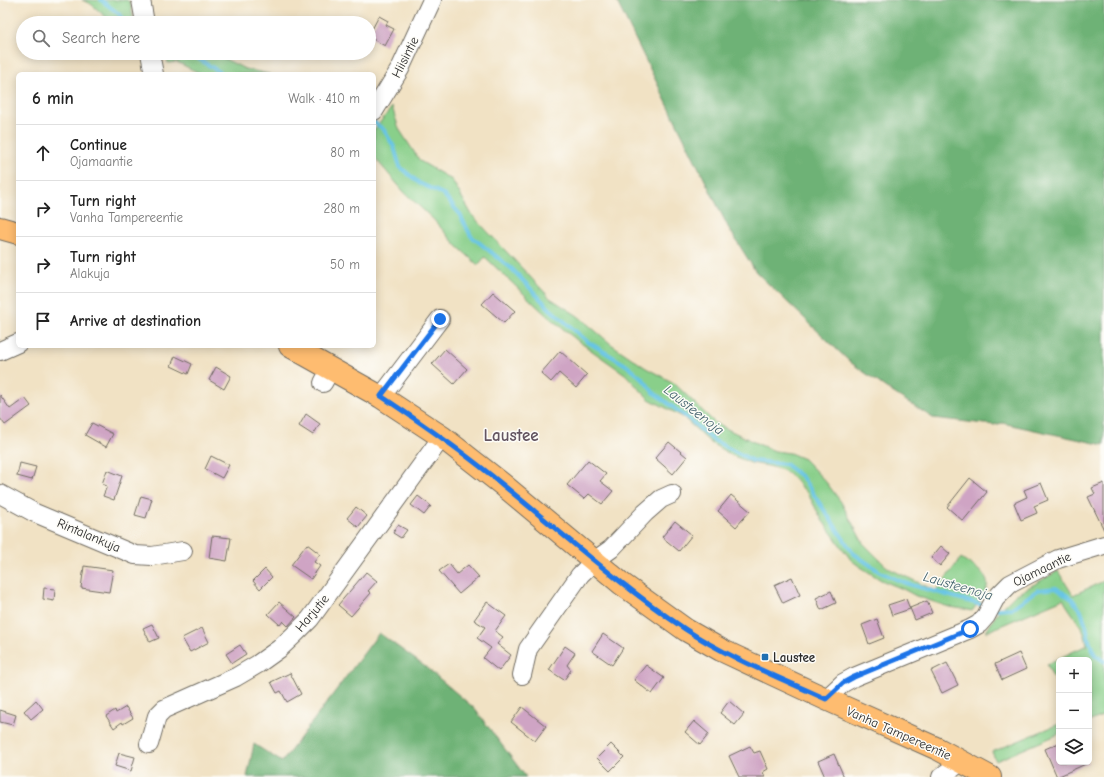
<!DOCTYPE html>
<html lang="en">
<head>
<meta charset="utf-8">
<style>
  body { margin:0; font-family:"Comic Neue",sans-serif; background:#f6f6f6; color:#222 }
  .controls { position:absolute; right:12px; bottom:12px; display:grid; overflow:hidden; border-radius:6px; box-shadow:0 2px 10px #0003 }
  .controls button { width:36px; height:36px; display:grid; place-items:center; padding:0; border:0; border-bottom:1px solid #e0e0e0; background:#fff; color:#222; font:20px sans-serif }
  .stop { position:absolute; width:12px; height:12px; margin:-9px; border:3px solid #1a73e8; border-radius:50%; background:#fff }
  .stop.end { background:#1a73e8; border-color:#fff; box-shadow:0 1px 4px #0008 }
  .list { margin:0; padding:0; list-style:none }
  h2 { display:flex; justify-content:space-between; align-items:center; height:52px; margin:0; padding:0 16px; font-size:17px }
  h2 small { font-size:13px; font-weight:400; color:#767676 }
  .list li { display:grid; grid-template-columns:26px 1fr auto; gap:12px; align-items:center; box-sizing:border-box; height:56px; padding:0 16px; border-top:1px solid #e0e0e0 }
  .list b { display:block; font-size:15px; white-space:nowrap }
  .list p { margin:0; font-size:13px; white-space:nowrap; color:#767676 }
  .list em { font-size:13px; font-style:normal; color:#767676 }
  .icon { flex:none; width:22px; height:22px; fill:none; stroke:currentColor; stroke-width:2; stroke-linecap:round; stroke-linejoin:round }
  .map { position:relative; flex:none; width:1104px; height:777px; overflow:hidden }
  .search { position:absolute; background:#fff; box-shadow:0 2px 10px #0003; left:16px; top:16px; width:360px; height:44px; display:flex; align-items:center; gap:10px; box-sizing:border-box; padding:0 14px; border-radius:22px; color:#767676; font-size:15px }
  .panel { position:absolute; background:#fff; box-shadow:0 2px 10px #0003; left:16px; top:72px; width:360px; height:276px; border-radius:6px }
  .map>svg:first-child { display:block }
</style>
</head>
<body>
<div class="map">
<svg width="1104" height="777" viewBox="0 0 1104 777">
  <rect width="100%" height="100%" fill="#fdfcf7"/>
  <filter id="ink" filterUnits="userSpaceOnUse"><feTurbulence type="fractalNoise" baseFrequency=".025" numOctaves="2"/><feDisplacementMap in="SourceGraphic" scale="8" xChannelSelector="R" yChannelSelector="G"/><feConvolveMatrix kernelMatrix="1 2 1 2 8 2 1 2 1" color-interpolation-filters="sRGB"/></filter>
  <filter id="wash" filterUnits="userSpaceOnUse"><feTurbulence type="fractalNoise" baseFrequency=".012" numOctaves="4" result="noise"/><feDisplacementMap in="SourceGraphic" scale="16" xChannelSelector="R" yChannelSelector="G"/><feGaussianBlur stdDeviation="0.9" result="paint"/><feColorMatrix in="noise" values="0 0 0 0 0 0 0 0 0 0 0 0 0 0 0 0 0 1.4 0 .05"/><feComposite in="paint" operator="in"/></filter>
  <g filter="url(#wash)">
    <rect width="100%" height="100%" fill="#f1e2c4"/>
    <!-- green -->
    <g fill="#89cf8a" stroke="#5a7d5a">
      <polygon points="82,0 126,0 130,2 134,23 113,23 91,4"/>
      <polygon points="166,53 213,53 245,69 270,74 201,74 177,62 168,63"/>
      <path d="M 392,107 L 399,129 L 420,161 L 452,180 L 472,215 L 550,298 L 578,316 L 611,344 L 646,368 L 674,383 L 715,423 L 758,444 L 775,451 L 790,453 L 804,459 L 826,482 L 841,502 L 863,543 L 885,565 L 890,569 L 936,591 L 961,558 C 971,565 993,576 986,590 C 983,598 977,604 972,611 L 964,609 L 949,607 L 916,596 L 903,589 L 881,580 L 859,566 L 851,560 L 822,520 L 808,494 L 792,477 L 783,470 L 768,466 L 751,463 L 731,455 L 711,443 L 683,417 L 649,399 L 625,374 L 578,341 L 546,315 L 485,257 L 478,265 L 456,245 L 433,219 L 405,193 L 374,157 L 374,130 Z"/>
      <path d="M 1058,571 L 1073,595 L 1104,581 L 1104,715 L 1089,722 L 1089,660 L 1059,660 L 1059,690 L 1047,664 L 1087,645 C 1085,626 1071,615 1063,599 L 986,632 L 997,613 L 1015,595 Z"/>
      <polygon points="1059,724 1059,734 996,761 992,752"/>
    </g>
    <!-- forest -->
    <g fill="#6eb276" stroke="#4c6e50">
      <polygon points="616,0 1104,0 1104,445 1002,423 994,425 933,418 889,390 850,362 756,272 728,227"/>
      <polygon points="379,633 427,668 474,708 526,777 247,777 254,744 282,762"/>
    </g>
    <g fill="none" stroke-linecap="round" stroke-linejoin="round">
      <!-- stream -->
      <g stroke="#67c5e5" stroke-width="4">
        <polyline points="101,0 119,14 125,23"/>
        <polyline points="189,53 223,74"/>
        <polyline points="374,122 384,130 394,147 400,167 419,183 443,194 459,213 471,236 512,269 550,309 588,342 626,365 642,378 653,392 690,420 713,440 753,461 785,464 802,477 853,553 880,572 905,583 985,606"/>
        <polyline points="996,609 1012,608 1038,590 1056,588 1072,599 1081,611 1086,625 1089,640 1095,655 1104,661"/>
      </g>
    </g>
    <g id="blocks">
      <!-- building -->
      <g fill="#cfa4c4">
        <polygon points="379,16 388,21 386,25 394,29 385,46 369,37 369,35"/>
        <polygon points="493,292 515,311 504,323 482,304"/>
        <polygon points="445,349 467,369 454,384 432,364"/>
        <polygon points="560,351 587,375 576,388 559,373 551,382 541,373"/>
        <polygon points="175,356 192,364 188,374 171,366"/>
        <polygon points="216,367 231,376 224,389 209,380"/>
        <polygon points="0,395 10,409 25,398 31,406 5,425 0,418"/>
        <polygon points="306,414 320,424 313,435 299,426"/>
        <polygon points="92,423 113,434 106,447 85,435"/>
        <polygon points="669,442 687,457 673,474 655,458"/>
        <polygon points="211,456 229,465 222,478 205,469"/>
        <polygon points="588,460 606,474 600,481 613,491 602,504 589,494 584,499 567,485"/>
        <polygon points="20,463 36,467 32,480 17,476"/>
        <polygon points="107,470 122,476 114,500 103,496 107,486 102,484"/>
        <polygon points="970,478 987,492 963,521 947,507"/>
        <polygon points="1041,483 1048,500 1034,506 1037,513 1021,520 1014,503 1027,497 1024,490"/>
        <polygon points="1104,483 1104,530 1088,497 1095,494 1092,488"/>
        <polygon points="731,495 750,511 736,527 718,511"/>
        <polygon points="141,496 152,499 146,518 135,515"/>
        <polygon points="418,496 431,506 424,515 411,505"/>
        <polygon points="356,507 367,516 358,527 347,518"/>
        <polygon points="675,521 692,535 679,551 662,537"/>
        <polygon points="398,525 407,530 401,538 393,533"/>
        <polygon points="212,536 231,538 227,561 209,558"/>
        <polygon points="307,544 320,554 314,562 320,566 311,579 291,565"/>
        <polygon points="941,546 950,554 940,566 931,558"/>
        <polygon points="449,564 457,574 468,565 479,577 459,594 439,571"/>
        <polygon points="84,566 113,570 109,592 81,588"/>
        <polygon points="265,569 272,577 260,589 253,581"/>
        <polygon points="366,572 377,581 368,591 371,593 351,616 338,605"/>
        <polygon points="792,577 800,595 783,603 774,585"/>
        <polygon points="44,588 55,589 54,601 43,599"/>
        <polygon points="831,591 836,603 821,610 816,598"/>
        <polygon points="906,599 910,609 892,615 888,605"/>
        <polygon points="927,601 932,613 915,620 910,608"/>
        <polygon points="279,602 296,617 288,626 283,621 280,625 268,614"/>
        <polygon points="487,602 506,616 495,631 503,637 497,644 511,655 499,671 483,658 491,648 477,638 485,627 474,620"/>
        <polygon points="877,619 884,638 869,644 862,625"/>
        <polygon points="152,624 159,638 150,642 143,628"/>
        <polygon points="202,628 209,642 190,652 182,638"/>
        <polygon points="603,634 623,648 612,665 592,651"/>
        <polygon points="240,645 246,654 232,663 226,654"/>
        <polygon points="565,646 575,653 567,665 571,670 564,680 549,670"/>
        <polygon points="1019,653 1026,669 1002,680 995,664"/>
        <polygon points="947,663 958,685 942,693 931,671"/>
        <polygon points="646,665 664,678 652,694 634,680"/>
        <polygon points="290,673 301,694 287,702 281,691 277,693 271,682"/>
        <polygon points="36,700 43,709 31,719 24,711"/>
        <polygon points="729,701 744,714 735,725 720,713"/>
        <polygon points="126,707 133,718 123,724 122,722 114,728 106,716 115,710 116,713"/>
        <polygon points="522,707 546,726 535,741 511,722"/>
        <polygon points="0,710 16,715 13,725 0,722"/>
        <polygon points="694,721 709,734 700,745 685,732"/>
        <polygon points="1059,743 1059,762 1090,762 1057,777 1045,749"/>
        <polygon points="611,744 624,757 610,771 597,758"/>
        <polygon points="750,746 754,753 760,751 768,769 763,772 765,777 739,777 729,756"/>
        <polygon points="119,753 135,757 131,771 115,766"/>
        <polygon points="834,754 844,777 825,777 818,761"/>
      </g>
    </g>
  </g>
  <g filter="url(#ink)">
    <use href="#blocks" fill-opacity="0" stroke="#706b61" stroke-width="1"/>
    <g fill="none" stroke-linecap="round" stroke-linejoin="round">
      <defs>
        <g id="minor">
          <polyline points="141,0 145,23"/>
          <polyline points="150,53 154,74"/>
          <polyline points="374,111 400,69 432,0"/>
          <polyline points="0,351 18,343"/>
          <polyline points="323,383 331,368"/>
          <polyline points="381,397 440,319"/>
          <polyline points="0,494 35,513 135,555 152,556 183,551"/>
          <polyline points="522,675 528,649 580,575 594,561 611,549 645,513 661,499 672,494"/>
          <polyline points="826,699 843,683 854,677 970,629 979,624 986,616 995,599 1010,584 1058,559 1104,545"/>
          <polyline points="149,744 157,716 164,709 236,677 258,664 279,649 295,634 310,619 442,437"/>
          <polyline points="941,777 962,761"/>
        </g>
        <g id="major">
          <polyline points="0,228 18,233"/>
          <polyline points="290,346 381,397 442,437 502,484 622,584 686,630 721,650 826,699 938,749 990,777"/>
        </g>
      </defs>
      <!-- minor casing -->
      <use href="#minor" stroke="#706b61" stroke-width="20"/>
      <!-- major casing -->
      <use href="#major" stroke="#706b61" stroke-width="24"/>
      <!-- minor -->
      <use href="#minor" stroke="#fff" stroke-width="18"/>
      <!-- major -->
      <use href="#major" stroke="#febc70" stroke-width="22"/>
    </g>
  </g>
  <g fill="none" stroke-linecap="round" stroke-linejoin="round" filter="url(#ink)">
    <!-- route -->
    <path stroke="#1a73e8" stroke-width="5" d="M 440,319 L 381,396 C 423,424 464,452 503,485 C 563,534 621,586 685,629 C 727,657 780,678 826,699 L 843,683 L 854,677 L 970,629"/>
  </g>
  <!-- markers -->
  <rect fill="#1f6fb2" stroke="#fdfcf7" stroke-width="1.5" x="761" y="653" width="8" height="8" rx="2"/>
  <g text-anchor="middle" dominant-baseline="central" stroke-width="3" stroke-linejoin="round" paint-order="stroke">
    <!-- street labels -->
    <g font-size="13" fill="#2b2b2b" stroke="#fdfcf7">
      <text transform="translate(405 57) rotate(-63)">Hiisintie</text>
      <text transform="translate(89 535) rotate(23)">Rintalankuja</text>
      <text transform="translate(1042 569) rotate(-26)">Ojamaantie</text>
      <text transform="translate(312 613) rotate(-50)">Harjutie</text>
      <text transform="translate(899 733) rotate(24)">Vanha Tampereentie</text>
    </g>
    <!-- poi labels -->
    <g font-size="13" font-weight="bold" fill="#2b2b2b" stroke="#fdfcf7" text-anchor="start">
      <text x="773" y="657">Laustee</text>
    </g>
    <!-- water labels -->
    <g font-size="14" font-style="italic" fill="#40616c" stroke="#fdfcf7">
      <text transform="translate(694 410) rotate(38)">Lausteenoja</text>
      <text transform="translate(958 586) rotate(16)">Lausteenoja</text>
    </g>
    <!-- district labels -->
    <g font-size="17" font-weight="bold" fill="#645561" stroke="#fdfcf7">
      <text x="511" y="435">Laustee</text>
    </g>
  </g>
</svg>
<div class="controls">
<button>+</button>
<button>−</button>
<button><svg class="icon" aria-label="layers" viewBox="0 0 24 24"><path d="M12 4l9 5-9 5-9-5zM3 14l9 5 9-5"/></svg></button>
</div>
<div class="stop" style="left:970px;top:629px"></div>
<div class="stop end" style="left:440px;top:319px"></div>
<div class="search"><svg class="icon" aria-label="search" viewBox="0 0 24 24"><circle cx="10" cy="10" r="6"/><path d="M15 15l6 6"/></svg>Search here</div>
<section class="panel">
<h2>6 min<small>Walk · 410 m</small></h2>
<ul class="list">
<li><svg class="icon" aria-label="ahead" viewBox="0 0 24 24"><path d="M12 20V5M6 11l6-6 6 6"/></svg><div><b>Continue</b><p>Ojamaantie</p></div><em>80 m</em></li>
<li><svg class="icon" aria-label="right" viewBox="0 0 24 24"><path d="M7 20v-9h11M14 6l5 5-5 5"/></svg><div><b>Turn right</b><p>Vanha Tampereentie</p></div><em>280 m</em></li>
<li><svg class="icon" aria-label="right" viewBox="0 0 24 24"><path d="M7 20v-9h11M14 6l5 5-5 5"/></svg><div><b>Turn right</b><p>Alakuja</p></div><em>50 m</em></li>
<li><svg class="icon" aria-label="arrive" viewBox="0 0 24 24"><path d="M6 21V4h12l-3 4 3 4H6"/></svg><div><b>Arrive at destination</b></div></li>
</ul>
</section>
</div>
</body>
</html>
